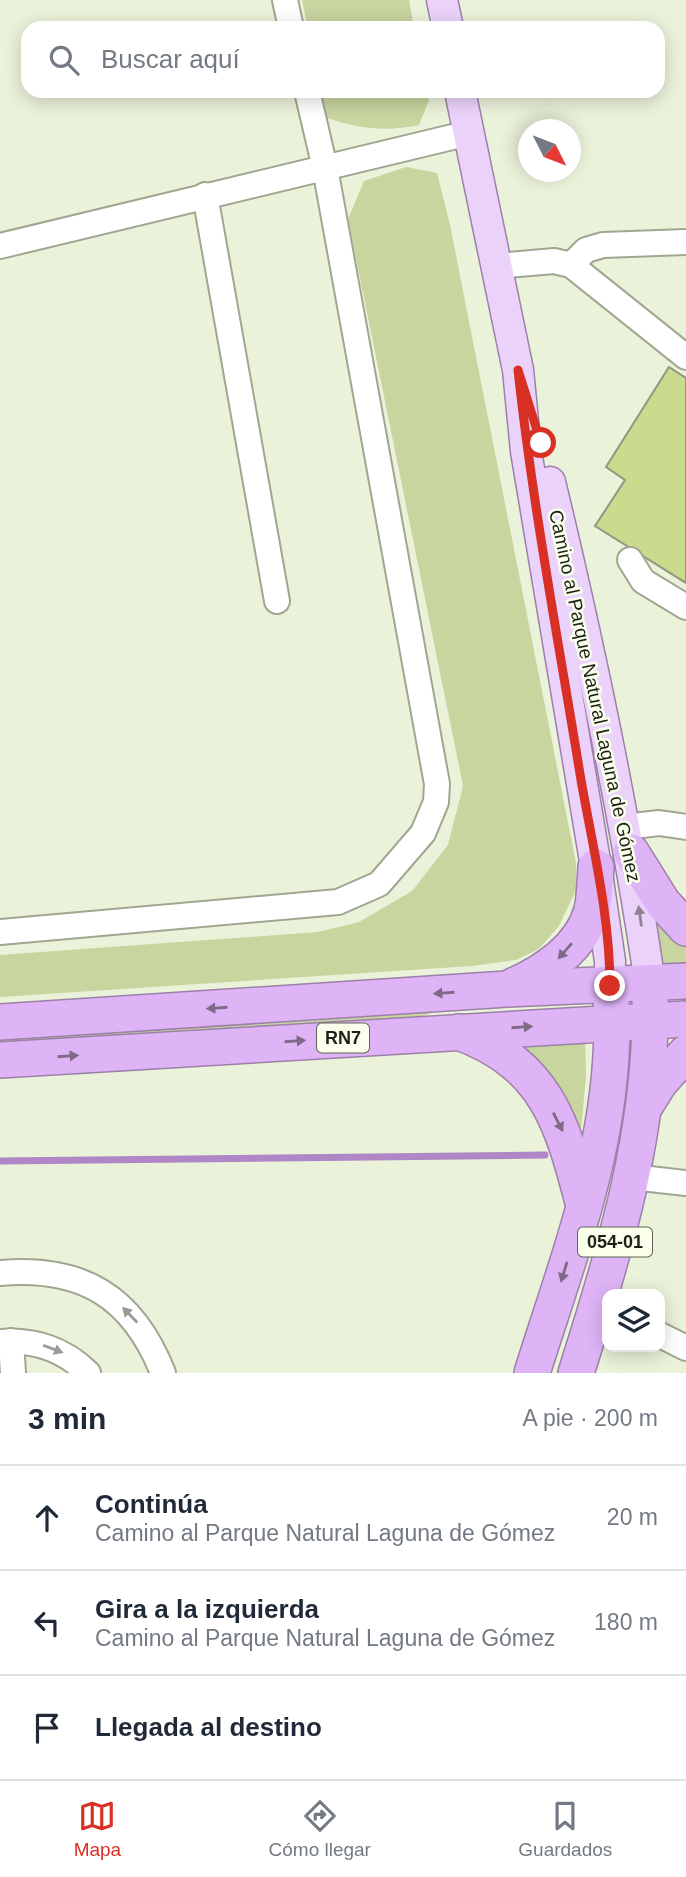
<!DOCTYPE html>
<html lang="es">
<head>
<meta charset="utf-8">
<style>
  body { margin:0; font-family:Arial,sans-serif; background:#f6f6f7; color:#1f2937 }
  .controls { position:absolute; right:21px; bottom:21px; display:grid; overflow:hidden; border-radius:14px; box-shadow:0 4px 18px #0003 }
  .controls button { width:63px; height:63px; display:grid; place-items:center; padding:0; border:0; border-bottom:2px solid #e0e1e3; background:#fff; color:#1f2937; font:35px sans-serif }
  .compass { position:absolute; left:518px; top:119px; width:63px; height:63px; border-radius:50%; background:#fff; box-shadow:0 4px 18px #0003; rotate:132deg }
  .stop { position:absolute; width:21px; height:21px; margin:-16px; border:5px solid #d93025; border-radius:50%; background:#fff }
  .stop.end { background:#d93025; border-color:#fff; box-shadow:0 2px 7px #0008 }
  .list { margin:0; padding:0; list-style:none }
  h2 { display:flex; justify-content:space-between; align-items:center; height:91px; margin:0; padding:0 28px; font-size:30px }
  h2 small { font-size:23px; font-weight:400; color:#747a83 }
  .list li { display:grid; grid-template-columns:46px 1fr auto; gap:21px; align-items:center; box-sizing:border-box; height:105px; padding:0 28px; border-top:2px solid #e0e1e3 }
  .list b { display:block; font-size:26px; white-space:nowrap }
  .list p { margin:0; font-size:23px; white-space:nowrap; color:#747a83 }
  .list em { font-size:23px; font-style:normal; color:#747a83 }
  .icon { flex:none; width:38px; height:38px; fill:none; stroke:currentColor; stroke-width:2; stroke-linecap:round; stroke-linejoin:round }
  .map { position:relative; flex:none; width:686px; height:1373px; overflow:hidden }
  .search { position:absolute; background:#fff; box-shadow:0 4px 18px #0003; left:21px; right:21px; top:21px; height:77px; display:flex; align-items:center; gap:18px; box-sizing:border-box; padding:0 24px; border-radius:21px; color:#747a83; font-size:26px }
  .sheet { height:406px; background:#fff }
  nav { display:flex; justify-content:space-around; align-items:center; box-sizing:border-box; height:98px; border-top:2px solid #e0e1e3; background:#fff; font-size:19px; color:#747a83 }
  nav a { display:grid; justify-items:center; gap:4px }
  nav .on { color:#d93025 }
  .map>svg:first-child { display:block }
</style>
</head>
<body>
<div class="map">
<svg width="686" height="1373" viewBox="0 0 686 1373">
  <rect width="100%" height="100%" fill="#ebf2da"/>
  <!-- green -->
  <g fill="#c8d59f">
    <polygon points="302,0 409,0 414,28 308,28"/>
    <path d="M 321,91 L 427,91 L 429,100 L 419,125 C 385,132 360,129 327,118 Z"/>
    <polygon points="406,167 437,173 450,225 576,863 576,890 559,926 539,949 516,960 472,966 0,997 0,955 318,932 359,922 412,891 448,845 463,786 348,219 364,181"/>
    <polygon points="654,907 686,941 686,965 660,967"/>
    <polygon points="444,1009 404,1022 0,1049 0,1034"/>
    <polygon points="585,1034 586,1076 580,1142 538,1063 515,1039"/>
  </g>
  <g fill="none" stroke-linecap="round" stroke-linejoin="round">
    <!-- stream -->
    <polyline stroke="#af86c6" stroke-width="7" points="0,1161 545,1155"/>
  </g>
  <!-- building -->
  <polygon fill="#c9db8d" stroke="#919781" stroke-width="2" points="669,367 686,378 686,583 595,526 625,480 606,467"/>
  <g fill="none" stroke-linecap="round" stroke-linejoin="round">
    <defs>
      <g id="minor">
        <polyline points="285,0 291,28"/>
        <polyline points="205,195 277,601"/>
        <polyline points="0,246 469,133"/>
        <polyline points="571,265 586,250 603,245 686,242"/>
        <polyline points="496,266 554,261 571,265 686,357"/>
        <polyline points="630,560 643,581 686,607"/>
        <polyline points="625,827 659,823 686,827"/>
        <polyline points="0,932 338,902 379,884 423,833 436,802 437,784 325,168 307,91"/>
        <polyline points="632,1177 686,1183"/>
        <path d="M 0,1273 C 83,1266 133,1297 163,1373"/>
        <polyline points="660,1335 686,1348"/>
        <polyline points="11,1341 13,1373"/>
        <path d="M 0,1342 C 33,1339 64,1349 88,1373"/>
      </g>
      <g id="major">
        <polyline points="442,0 448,28"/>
        <polyline points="460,91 518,370 526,451 596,867 610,961 610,986"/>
        <path d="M 550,482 C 590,648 625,814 650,983"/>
      </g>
      <g id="highway">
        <polyline points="631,852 663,903 686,928"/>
        <path d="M 513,986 C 546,972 582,947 592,910 C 595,896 595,880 596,867"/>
        <polyline points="0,1022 507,989 686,981"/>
        <path d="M 459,1032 C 547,1065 562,1122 584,1206"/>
        <polyline points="0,1060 686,1019"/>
        <polyline points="645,1106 660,1082 686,1053"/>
        <path d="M 532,1373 C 570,1252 619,1129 611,1000"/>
        <path d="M 576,1373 C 615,1251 653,1126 650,997"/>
      </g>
    </defs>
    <!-- minor casing -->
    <use href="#minor" stroke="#a0a690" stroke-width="28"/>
    <!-- major casing -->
    <use href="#major" stroke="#9b80a8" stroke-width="33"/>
    <!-- highway casing -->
    <use href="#highway" stroke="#9b80a8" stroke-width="38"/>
    <!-- minor -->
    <use href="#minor" stroke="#fff" stroke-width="24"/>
    <!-- major -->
    <use href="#major" stroke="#ebd2fa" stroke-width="30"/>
    <!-- highway -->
    <use href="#highway" stroke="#deb4f6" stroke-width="35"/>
  </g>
  <!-- one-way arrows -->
  <defs><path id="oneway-solid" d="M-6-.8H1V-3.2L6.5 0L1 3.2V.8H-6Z" transform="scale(1.75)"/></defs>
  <use fill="#8f8294" href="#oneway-solid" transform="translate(640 916) rotate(-98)"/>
  <g fill="#7e6a87">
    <use href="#oneway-solid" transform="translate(565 951) rotate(131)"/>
    <use href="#oneway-solid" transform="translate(444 993) rotate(176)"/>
    <use href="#oneway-solid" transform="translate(217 1008) rotate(176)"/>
    <use href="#oneway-solid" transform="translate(522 1027) rotate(-4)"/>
    <use href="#oneway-solid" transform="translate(295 1041) rotate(-4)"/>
    <use href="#oneway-solid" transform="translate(68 1056) rotate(-4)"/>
    <use href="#oneway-solid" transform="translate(558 1122) rotate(63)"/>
    <use href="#oneway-solid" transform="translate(564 1272) rotate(107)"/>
  </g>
  <g fill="#9a9b97">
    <use href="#oneway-solid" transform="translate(130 1315) rotate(-134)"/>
    <use href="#oneway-solid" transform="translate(53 1349) rotate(21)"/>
  </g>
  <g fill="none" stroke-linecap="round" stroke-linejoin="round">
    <!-- route -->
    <path stroke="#d93025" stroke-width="9" d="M 541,443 L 518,370 C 533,508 559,644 581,780 C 593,848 610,917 610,986"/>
  </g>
  <g text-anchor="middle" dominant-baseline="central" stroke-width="5" stroke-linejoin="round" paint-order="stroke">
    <!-- shield labels -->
    <g fill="#f9ffeb" stroke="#606357" stroke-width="2">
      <rect x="317" y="1023.5" width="52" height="29" rx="5"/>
      <rect x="578" y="1227.5" width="74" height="29" rx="5"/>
    </g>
    <g font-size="18" font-weight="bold" fill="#1e2018">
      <text x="343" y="1038">RN7</text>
      <text x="615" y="1242">054-01</text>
    </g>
    <!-- street labels -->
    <g font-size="19" fill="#1e2018" stroke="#f9ffeb">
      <text transform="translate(595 696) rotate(78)">Camino al Parque Natural Laguna de Gómez</text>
    </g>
  </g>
</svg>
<div class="controls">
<button><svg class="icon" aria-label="layers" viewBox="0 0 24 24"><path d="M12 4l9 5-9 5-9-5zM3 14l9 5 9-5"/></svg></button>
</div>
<svg class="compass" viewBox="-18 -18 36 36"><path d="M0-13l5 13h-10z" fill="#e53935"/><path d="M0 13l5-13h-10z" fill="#747a83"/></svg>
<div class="stop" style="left:541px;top:443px"></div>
<div class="stop end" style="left:610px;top:986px"></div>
<div class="search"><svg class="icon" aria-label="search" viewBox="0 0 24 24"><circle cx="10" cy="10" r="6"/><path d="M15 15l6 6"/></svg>Buscar aquí</div>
</div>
<section class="sheet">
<h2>3 min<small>A pie · 200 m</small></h2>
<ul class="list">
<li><svg class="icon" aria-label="ahead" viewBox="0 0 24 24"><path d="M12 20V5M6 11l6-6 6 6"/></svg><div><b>Continúa</b><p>Camino al Parque Natural Laguna de Gómez</p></div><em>20 m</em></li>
<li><svg class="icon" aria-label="left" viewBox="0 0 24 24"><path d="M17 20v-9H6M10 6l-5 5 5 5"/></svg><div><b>Gira a la izquierda</b><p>Camino al Parque Natural Laguna de Gómez</p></div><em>180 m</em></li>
<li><svg class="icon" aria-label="arrive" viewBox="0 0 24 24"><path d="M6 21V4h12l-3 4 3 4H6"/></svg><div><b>Llegada al destino</b></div></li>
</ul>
</section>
<nav>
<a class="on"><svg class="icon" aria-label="map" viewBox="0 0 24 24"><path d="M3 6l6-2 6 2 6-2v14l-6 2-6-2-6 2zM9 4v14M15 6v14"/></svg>Mapa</a>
<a><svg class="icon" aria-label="directions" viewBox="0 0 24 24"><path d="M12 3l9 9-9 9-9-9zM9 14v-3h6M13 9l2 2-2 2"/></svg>Cómo llegar</a>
<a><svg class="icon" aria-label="saved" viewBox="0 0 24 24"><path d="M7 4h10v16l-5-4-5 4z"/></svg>Guardados</a>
</nav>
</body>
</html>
